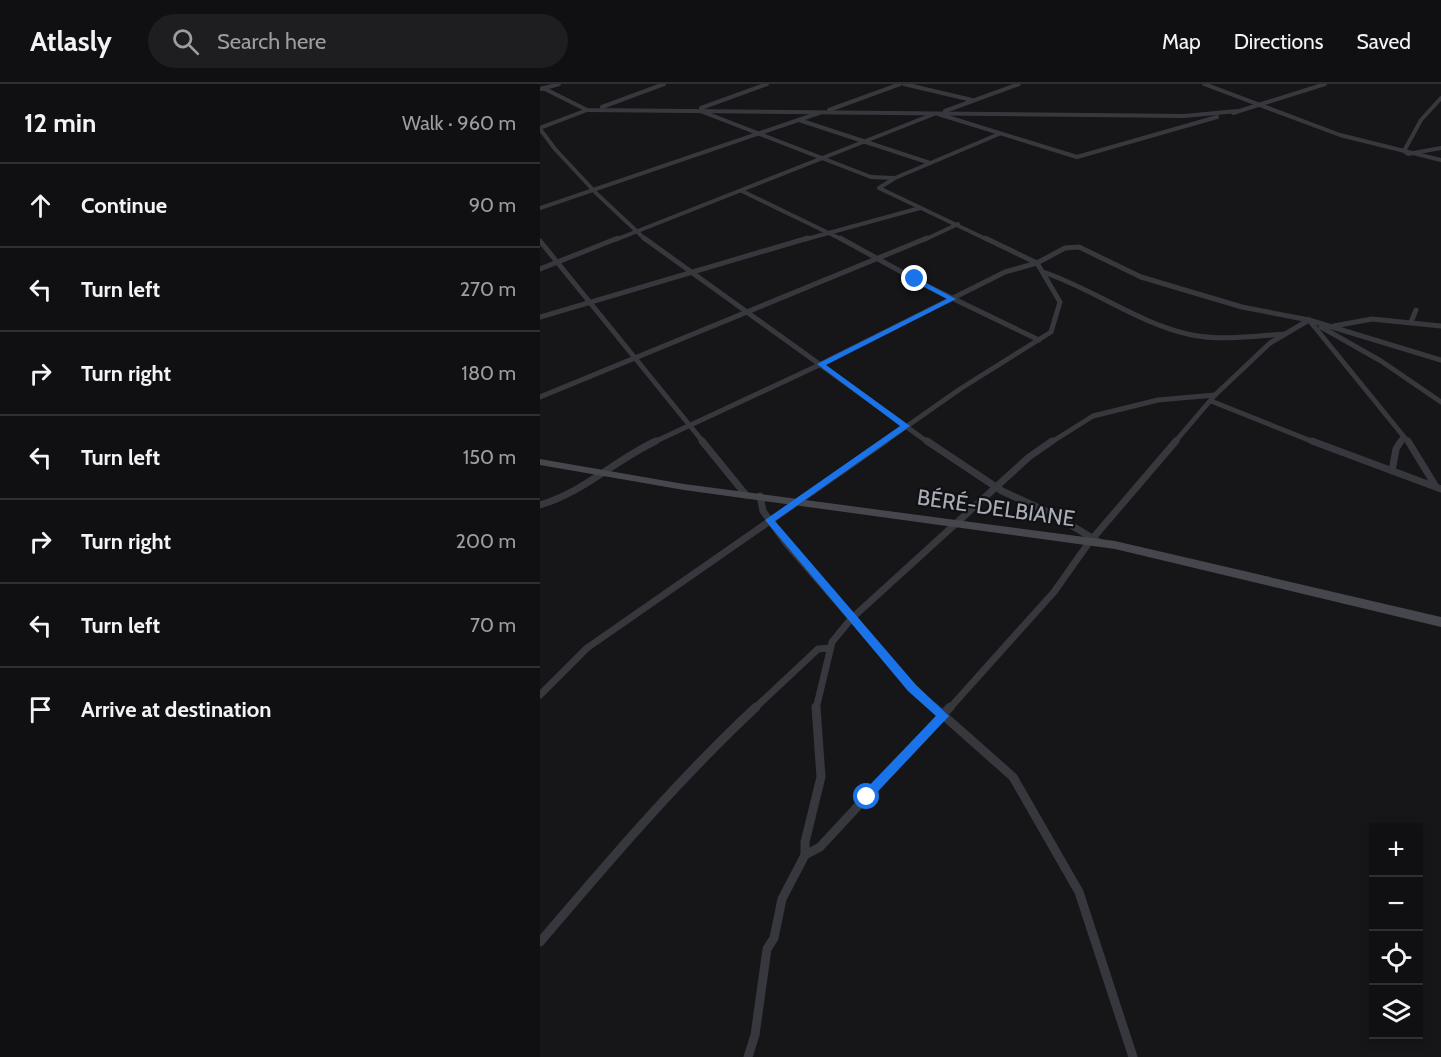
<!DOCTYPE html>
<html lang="en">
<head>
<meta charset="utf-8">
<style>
  body { margin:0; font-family:Cabin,sans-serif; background:#1e1e20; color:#f1f3f6 }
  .controls { position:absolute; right:18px; bottom:18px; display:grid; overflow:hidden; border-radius:0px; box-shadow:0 3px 9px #0003 }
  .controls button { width:54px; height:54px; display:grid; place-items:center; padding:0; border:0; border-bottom:2px solid #303032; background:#101012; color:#f1f3f6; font:30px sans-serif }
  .stop { position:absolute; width:18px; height:18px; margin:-14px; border:4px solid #1a73e8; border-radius:50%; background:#fff }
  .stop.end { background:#1a73e8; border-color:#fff; box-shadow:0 2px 6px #0008 }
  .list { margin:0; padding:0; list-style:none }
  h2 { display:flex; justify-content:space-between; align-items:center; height:78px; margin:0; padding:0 24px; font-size:26px }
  h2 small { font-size:20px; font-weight:400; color:#9c9d9f }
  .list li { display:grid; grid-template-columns:39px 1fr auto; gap:18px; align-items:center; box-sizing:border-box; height:84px; padding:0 24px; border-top:2px solid #303032 }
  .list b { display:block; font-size:22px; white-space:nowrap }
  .list em { font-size:20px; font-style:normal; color:#9c9d9f }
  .icon { flex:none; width:33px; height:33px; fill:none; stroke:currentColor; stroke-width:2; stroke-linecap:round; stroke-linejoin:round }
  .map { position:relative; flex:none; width:901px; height:973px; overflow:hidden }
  header { display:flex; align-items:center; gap:36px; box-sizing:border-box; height:84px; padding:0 30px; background:#101012; border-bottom:2px solid #303032 }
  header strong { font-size:28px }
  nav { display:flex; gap:33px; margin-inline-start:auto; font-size:21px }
  .search { width:420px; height:54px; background:#1e1e20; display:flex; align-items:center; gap:15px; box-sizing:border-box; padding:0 21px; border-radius:33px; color:#9c9d9f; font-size:22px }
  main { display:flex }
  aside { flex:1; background:#101012 }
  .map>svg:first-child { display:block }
</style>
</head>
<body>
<header>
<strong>Atlasly</strong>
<div class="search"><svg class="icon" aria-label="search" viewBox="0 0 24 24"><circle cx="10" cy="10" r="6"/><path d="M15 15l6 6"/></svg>Search here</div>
<nav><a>Map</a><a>Directions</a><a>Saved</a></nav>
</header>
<main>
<aside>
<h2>12 min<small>Walk · 960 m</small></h2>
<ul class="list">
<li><svg class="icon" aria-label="ahead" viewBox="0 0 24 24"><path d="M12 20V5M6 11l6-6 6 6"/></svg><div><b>Continue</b></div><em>90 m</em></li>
<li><svg class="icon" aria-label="left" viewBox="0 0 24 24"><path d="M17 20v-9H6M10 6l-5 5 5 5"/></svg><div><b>Turn left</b></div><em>270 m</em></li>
<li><svg class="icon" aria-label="right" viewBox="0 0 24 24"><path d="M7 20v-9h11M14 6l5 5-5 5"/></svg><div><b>Turn right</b></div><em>180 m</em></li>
<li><svg class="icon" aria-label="left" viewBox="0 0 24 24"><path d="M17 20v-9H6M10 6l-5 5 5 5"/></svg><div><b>Turn left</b></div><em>150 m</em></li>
<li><svg class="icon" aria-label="right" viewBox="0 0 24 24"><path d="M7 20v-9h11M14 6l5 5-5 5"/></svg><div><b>Turn right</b></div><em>200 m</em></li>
<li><svg class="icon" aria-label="left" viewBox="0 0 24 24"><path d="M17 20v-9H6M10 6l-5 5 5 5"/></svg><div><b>Turn left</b></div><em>70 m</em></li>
<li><svg class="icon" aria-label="arrive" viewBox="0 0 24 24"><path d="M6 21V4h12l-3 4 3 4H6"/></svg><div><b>Arrive at destination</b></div></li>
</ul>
</aside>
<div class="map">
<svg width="901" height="973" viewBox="0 0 901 973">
  <rect width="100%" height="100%" fill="#161618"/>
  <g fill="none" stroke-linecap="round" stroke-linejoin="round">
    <!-- street-far3 -->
    <g stroke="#37383d" stroke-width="4">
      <polyline points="364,0 432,16"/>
      <polyline points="664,0 800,51 901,76"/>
      <polyline points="3,4 47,26 644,32 697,27"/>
      <polyline points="1,5 19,0"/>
      <polyline points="901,14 881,36 864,67 868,70 901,64"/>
      <polyline points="62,23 124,0"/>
      <polyline points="161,24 227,0"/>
      <polyline points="289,26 360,0"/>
      <polyline points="405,27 479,0"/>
      <polyline points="163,28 331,93 353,94"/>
      <polyline points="693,29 785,0"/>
      <polyline points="398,30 537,73 677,33"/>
      <polyline points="259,36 390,79"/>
      <polyline points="0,44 47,26"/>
      <polyline points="0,45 15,65 56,109 106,156"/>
      <polyline points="202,107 303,156"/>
      <polyline points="0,124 279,29"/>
      <polyline points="75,156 394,30"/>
      <polyline points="263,156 380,124"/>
      <polyline points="384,156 418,140"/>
      <polyline points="448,156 339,104 355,94 459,50"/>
    </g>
    <!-- street-far2 -->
    <g stroke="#37383d" stroke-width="5">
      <polyline points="104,154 389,359"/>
      <polyline points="300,154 387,202 499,256"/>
      <polyline points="445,154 497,179 525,164 539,163 601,193 702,223 769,236 901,276"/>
      <polyline points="0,157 164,359"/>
      <polyline points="0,185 78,154"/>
      <path d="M 503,188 C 554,205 599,240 652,251 C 683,257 714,252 745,250"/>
      <polyline points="0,233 268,154"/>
      <polyline points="769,236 869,359"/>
      <polyline points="871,238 876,226"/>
      <polyline points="794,242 832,235 901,242"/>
      <polyline points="781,243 841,277 901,318"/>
      <polyline points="0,313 387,154"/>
      <polyline points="671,317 776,359"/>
      <polyline points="112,359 275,283 465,188 497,179 520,218 511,248 420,305 343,359"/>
      <polyline points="510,359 553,332 618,316 675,311"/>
      <polyline points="634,359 675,311 730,259 769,236"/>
      <polyline points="860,359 863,353"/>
    </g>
    <!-- street-far1 -->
    <g stroke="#37383d" stroke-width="7">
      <polyline points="162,357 206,411"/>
      <polyline points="387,357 462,407 514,431 559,458"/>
      <polyline points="772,357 901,405"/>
      <polyline points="868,357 895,401"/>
      <polyline points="852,387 856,365 861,357"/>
      <polyline points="220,412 223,427 246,459 372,604 396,625"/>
      <path d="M 0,421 C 44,408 75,376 116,357"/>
      <polyline points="553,454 636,357"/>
      <polyline points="0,611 47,564 345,357"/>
      <polyline points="214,625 278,565 290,564"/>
      <polyline points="276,625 292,558 311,535 489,373 512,357"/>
      <polyline points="409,625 514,508 550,457"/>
    </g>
    <!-- street -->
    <g stroke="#37383d" stroke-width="9">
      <polyline points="394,623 473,693 539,808 593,973"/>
      <polyline points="265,771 280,763 410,623"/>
      <path d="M 0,858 C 69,777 138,696 216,623"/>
      <polyline points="208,973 215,951 227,865 234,854 242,815 265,771 265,758 281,693 276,623"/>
    </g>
    <!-- secondary -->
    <polygon fill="#45474d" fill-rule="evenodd" points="0,375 144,400 575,457 901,533 901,543 575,465 144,406 0,381"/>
  </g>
  <!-- route -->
  <polygon fill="#1a73e8" points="375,193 416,215 286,281 370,342 235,437 376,601 409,632 327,719 322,717 322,709 396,632 368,607 225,436 360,342 277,280 407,215 373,197"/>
  <g text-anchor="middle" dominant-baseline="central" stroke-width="4.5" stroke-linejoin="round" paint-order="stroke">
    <!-- street labels -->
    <g font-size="22" fill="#a8adb8" stroke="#111113">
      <text transform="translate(456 424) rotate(8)">BÉRÉ-DELBIANE</text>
    </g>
  </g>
</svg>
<div class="controls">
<button>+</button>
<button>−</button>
<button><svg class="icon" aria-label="locate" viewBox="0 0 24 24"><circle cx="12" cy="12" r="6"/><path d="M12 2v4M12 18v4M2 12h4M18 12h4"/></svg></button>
<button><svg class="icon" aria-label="layers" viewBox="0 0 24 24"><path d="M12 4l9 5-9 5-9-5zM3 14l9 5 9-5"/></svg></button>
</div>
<div class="stop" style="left:327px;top:713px"></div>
<div class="stop end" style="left:375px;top:195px"></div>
</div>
</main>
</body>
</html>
